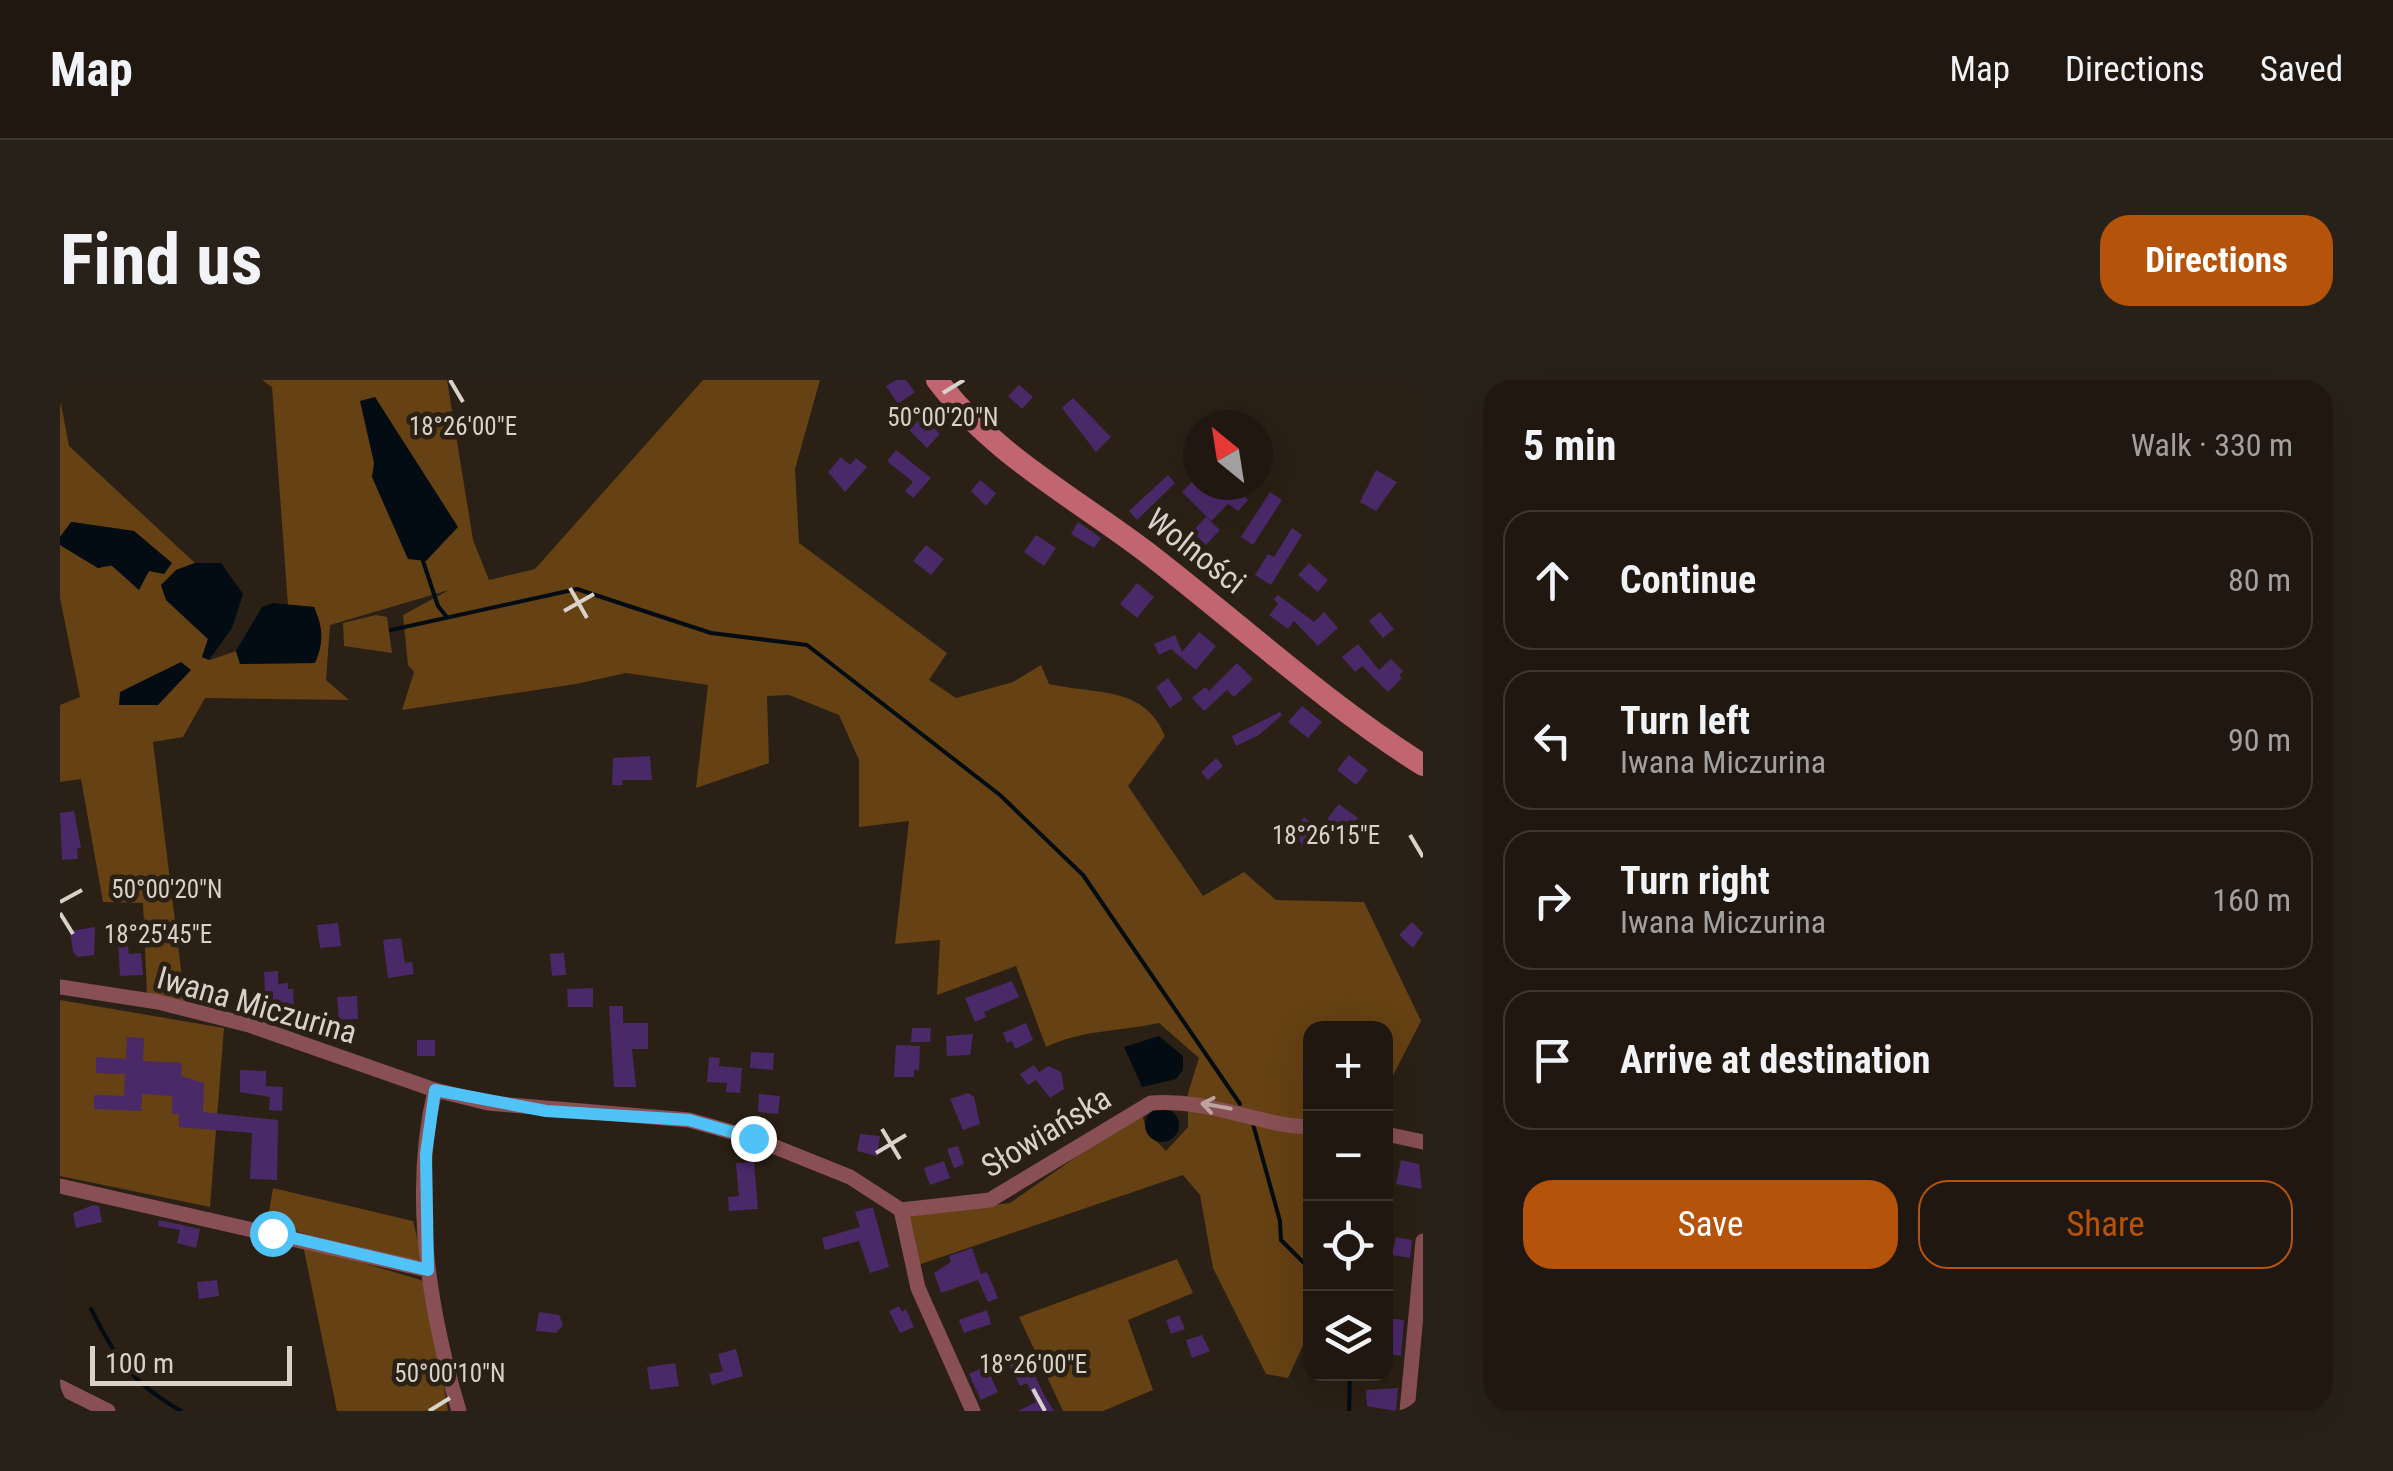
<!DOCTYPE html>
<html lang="en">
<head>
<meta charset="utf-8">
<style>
  body { margin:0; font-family:"Roboto Condensed",sans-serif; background:#282119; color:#f1f3f6 }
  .controls { position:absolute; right:30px; bottom:30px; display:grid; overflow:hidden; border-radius:20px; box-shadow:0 10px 40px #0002 }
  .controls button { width:90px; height:90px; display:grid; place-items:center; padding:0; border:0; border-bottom:2px solid #3d3730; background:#201810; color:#f1f3f6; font:50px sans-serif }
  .compass { position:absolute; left:1123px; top:30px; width:90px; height:90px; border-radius:50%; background:#201810; box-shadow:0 10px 40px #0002; rotate:330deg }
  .scale { position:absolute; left:30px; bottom:25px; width:202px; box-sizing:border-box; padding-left:10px; border:5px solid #d9d2cb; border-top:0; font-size:28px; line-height:35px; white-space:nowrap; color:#d9d2cb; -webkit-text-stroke:8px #2a2015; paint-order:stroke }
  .stop { position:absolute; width:30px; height:30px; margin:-22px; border:8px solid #4fc3f7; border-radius:50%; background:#fff }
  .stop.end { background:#4fc3f7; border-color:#fff; box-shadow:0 2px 10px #0008 }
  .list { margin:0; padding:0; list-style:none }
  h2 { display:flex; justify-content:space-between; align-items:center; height:130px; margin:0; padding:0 40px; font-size:42px }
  h2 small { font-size:32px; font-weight:400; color:#a2a09f }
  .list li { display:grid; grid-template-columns:65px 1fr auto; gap:30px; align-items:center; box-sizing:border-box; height:140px; margin:0 20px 20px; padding:0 20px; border:2px solid #3d3730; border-radius:30px }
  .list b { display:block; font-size:38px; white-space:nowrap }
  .list p { margin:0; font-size:32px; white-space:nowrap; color:#a2a09f }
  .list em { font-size:32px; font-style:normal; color:#a2a09f }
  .actions { display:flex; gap:20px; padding:30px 40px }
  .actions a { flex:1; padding:22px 0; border:2px solid #b45309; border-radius:30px; text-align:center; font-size:35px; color:#b45309 }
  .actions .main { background:#b45309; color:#fff }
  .icon { flex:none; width:55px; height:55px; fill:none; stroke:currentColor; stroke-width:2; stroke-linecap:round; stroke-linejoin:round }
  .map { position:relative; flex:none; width:1363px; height:1031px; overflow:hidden; border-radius:30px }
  header { display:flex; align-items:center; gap:60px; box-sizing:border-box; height:140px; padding:0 50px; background:#201810; border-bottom:2px solid #3d3730 }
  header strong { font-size:48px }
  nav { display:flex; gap:55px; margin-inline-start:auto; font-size:35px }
  .intro { display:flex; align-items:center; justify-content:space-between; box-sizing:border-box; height:240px; padding:0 60px }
  h1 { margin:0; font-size:70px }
  .button { padding:25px 45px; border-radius:30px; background:#b45309; color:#fff; font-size:35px; font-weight:700 }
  main { display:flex; gap:60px; padding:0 60px }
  aside { flex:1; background:#201810; border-radius:30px; box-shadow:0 10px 40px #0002 }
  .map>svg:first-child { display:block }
</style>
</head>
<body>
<header>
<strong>Map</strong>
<nav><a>Map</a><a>Directions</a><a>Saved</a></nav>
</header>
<div class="intro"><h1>Find us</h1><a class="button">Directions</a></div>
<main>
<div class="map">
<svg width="1363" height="1031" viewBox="0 0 1363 1031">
  <rect width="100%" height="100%" fill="#2a2015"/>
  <!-- green -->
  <g fill="#654113">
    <path d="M 202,0 L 387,0 L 413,160 L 429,200 L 475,189 L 643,0 L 760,0 L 735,89 L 739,163 L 887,273 L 869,300 L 896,318 L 953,302 L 981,285 L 989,304 C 1036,315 1084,305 1105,356 L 1068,406 L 1143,516 L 1184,492 L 1216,520 L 1304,522 L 1361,641 L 1326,709 L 1326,648 L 1250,648 L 1250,950 L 1228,998 L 1206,994 L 1153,888 L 1140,815 L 1123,795 L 858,885 L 847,835 L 950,823 L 1075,736 L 1083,737 L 1087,752 L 1106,771 L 1128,747 L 1128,713 L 1139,678 L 1099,643 C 1057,652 1025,649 986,667 L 956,586 L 877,615 L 880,560 L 835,564 L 849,441 L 799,447 L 799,380 L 779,335 L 729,315 L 707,316 L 709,383 L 636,408 L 648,305 L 566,293 L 516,304 L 342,330 L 354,292 L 348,285 L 343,235 L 389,210 L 270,245 L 266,300 L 289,320 L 145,318 L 123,357 L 93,362 L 125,622 L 87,614 L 83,523 L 43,522 L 21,399 L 0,402 L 0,325 L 20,317 L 0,218 L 0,165 L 38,188 C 65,181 83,193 111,183 L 74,151 L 12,142 L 0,157 L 0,18 L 9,66 L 135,183 L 116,190 L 106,220 L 148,259 L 142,277 L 150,280 L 176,271 L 181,284 L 254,283 C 264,262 263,248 254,227 L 228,225 L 212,7 Z"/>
    <polygon points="316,235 327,237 332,273 284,266 283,243"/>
    <polygon points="0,620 164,648 150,827 0,796"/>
    <polygon points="213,808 353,841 362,877 353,885 207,843"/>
    <polygon points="243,865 361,900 367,907 388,1031 277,1031"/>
    <polygon points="1117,879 1133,913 1068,940 1093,1010 1043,1031 1003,1031 959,937"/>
  </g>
  <!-- water -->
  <g fill="#020c12">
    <polygon points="315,17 398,147 366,181 348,179 312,97 314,83 300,21"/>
    <polygon points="11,142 74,151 112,183 104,194 89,191 79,210 51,185 38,188 0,165 0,157"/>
    <polygon points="135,183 161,183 183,214 172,248 149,280 142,277 148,259 106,220 101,205 116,190"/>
    <path d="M 213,223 L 254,227 C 263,248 264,262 255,283 L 180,284 L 176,271 L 202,227 Z"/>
    <polygon points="121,282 131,290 98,325 59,325 60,312"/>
    <polygon points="1099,656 1123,676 1123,690 1116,699 1082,707 1064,667"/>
    <circle cx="1102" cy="745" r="17"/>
  </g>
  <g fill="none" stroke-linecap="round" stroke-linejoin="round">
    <!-- stream -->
    <g stroke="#020c12" stroke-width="4">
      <polyline points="363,181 378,226 386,236"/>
      <polyline points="331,250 517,209 651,253 747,265 940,415 1023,495 1180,724"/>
      <polyline points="1193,744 1220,841 1221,860 1250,889"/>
      <path d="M 31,929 C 56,979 71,1002 121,1031"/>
      <polyline points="1289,1031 1290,994"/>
    </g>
  </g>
  <!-- building -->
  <g fill="#4a2969">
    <polygon points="836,0 846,0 855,12 838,24 826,6"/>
    <polygon points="959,5 973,17 962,29 948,16"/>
    <polygon points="1013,18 1051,57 1036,72 1002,28"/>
    <polygon points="862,37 880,54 867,68 849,50"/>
    <polygon points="836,70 871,98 853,118 845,111 853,102 827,81"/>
    <polygon points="781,77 790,85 796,78 807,87 785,112 768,92"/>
    <polygon points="1316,90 1337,102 1316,131 1300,122"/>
    <polygon points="1108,95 1115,103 1077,140 1069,131"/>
    <polygon points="1138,96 1138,105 1172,105 1188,120 1178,131 1168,124 1151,141 1122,112"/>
    <polygon points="920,100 936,113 926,126 911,111"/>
    <polygon points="1210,112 1222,120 1193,165 1181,157"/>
    <polygon points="1146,137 1160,150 1146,165 1132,152"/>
    <polygon points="1018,142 1041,158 1034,168 1011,154"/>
    <polygon points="1232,148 1242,155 1211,205 1195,195 1208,174 1214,177"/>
    <polygon points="976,155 996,168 984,186 964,172"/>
    <polygon points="866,165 884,179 871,195 853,181"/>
    <polygon points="1249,183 1268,200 1258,212 1238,195"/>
    <polygon points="1077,203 1094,217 1077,238 1060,224"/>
    <polygon points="1218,215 1254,242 1264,232 1278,248 1258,266 1234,241 1228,249 1209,235 1218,224 1214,219"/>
    <polygon points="1320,232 1334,249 1323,258 1309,241"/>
    <polygon points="1139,252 1156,266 1136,290 1111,269 1099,275 1094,264 1115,255 1122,272"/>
    <polygon points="1298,264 1319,290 1331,279 1343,291 1339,295 1342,298 1328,312 1302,286 1295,292 1282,277"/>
    <polygon points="1177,283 1193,299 1174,317 1167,310 1144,331 1132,318 1145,307 1149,311"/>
    <polygon points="1108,298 1123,319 1110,328 1096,307"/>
    <polygon points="1242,326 1262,342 1248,358 1228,342"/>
    <polygon points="1220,332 1222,335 1199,355 1176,366 1172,356"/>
    <polygon points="1289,375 1308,390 1296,405 1277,390"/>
    <polygon points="590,376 592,400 562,400 563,405 552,405 553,378"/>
    <polygon points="1156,378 1163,386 1148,400 1141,392"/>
    <polygon points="1279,424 1298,438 1285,453 1267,439"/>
    <polygon points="14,431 21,468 17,468 18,479 2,480 0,433"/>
    <polygon points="1244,437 1260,450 1246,467 1230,454"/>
    <polygon points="1352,542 1363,553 1353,568 1339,555"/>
    <polygon points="278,543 281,566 260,568 257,545"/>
    <polygon points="65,545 69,574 81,573 83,595 60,596 57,546"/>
    <polygon points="35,547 34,575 18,577 13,572 10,551"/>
    <polygon points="341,558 345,583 352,582 354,594 328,598 323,560"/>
    <polygon points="504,573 506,595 492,596 490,574"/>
    <polygon points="218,591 218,604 228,603 228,609 233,609 234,628 213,629 213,611 205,612 204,592"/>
    <polygon points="952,601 959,617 924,632 926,637 915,642 905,618"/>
    <polygon points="533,608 533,627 508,627 507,609"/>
    <polygon points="297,616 298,639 279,640 277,617"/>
    <polygon points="549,626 563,626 563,643 588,643 588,669 572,669 576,707 554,707"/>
    <polygon points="966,643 973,660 955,669 952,661 947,663 943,653"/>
    <polygon points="852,648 871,648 870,662 851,662"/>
    <polygon points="913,654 910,675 887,676 886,656"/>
    <polygon points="67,657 84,658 83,681 122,683 121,696 144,703 143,732 218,740 217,800 190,799 192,753 119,747 119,734 112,734 112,716 82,714 81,731 34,729 34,715 64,716 65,694 36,693 36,677 66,679"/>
    <rect x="357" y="660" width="18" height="16"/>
    <polygon points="836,665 860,666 859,690 854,690 854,697 834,697"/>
    <polygon points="691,672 714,673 713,690 690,688"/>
    <polygon points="649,677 660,678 659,686 682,688 680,713 666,712 667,703 647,702"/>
    <polygon points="974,685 979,692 989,686 1001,692 1004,709 990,718 976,700 968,705 960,694"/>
    <polygon points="180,690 206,691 206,706 223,707 222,731 209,730 210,717 180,712"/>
    <polygon points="908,713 914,717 920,744 903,750 890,719"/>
    <polygon points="699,714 720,716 718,734 698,732"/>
    <polygon points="800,754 820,756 817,776 797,771"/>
    <polygon points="898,766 904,784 894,788 887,769"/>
    <polygon points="1341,780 1359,784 1362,809 1336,804"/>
    <polygon points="884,781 890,798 870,805 864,788"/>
    <polygon points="694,782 698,829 669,831 668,817 679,816 676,783"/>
    <polygon points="33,825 39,826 42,842 16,848 13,833"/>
    <polygon points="813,827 829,887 810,893 799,861 765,870 762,858 800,847 795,832"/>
    <polygon points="99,840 140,849 136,868 117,863 120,850 98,846"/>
    <polygon points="1336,857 1352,860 1350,878 1332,875"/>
    <polygon points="912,868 921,894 927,892 938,918 928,922 918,900 881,913 874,893 891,882 889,876"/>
    <polygon points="157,900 159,916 139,919 137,902"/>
    <polygon points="839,926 842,932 846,929 854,947 840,953 829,931"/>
    <polygon points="927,930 931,944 904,953 899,940"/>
    <polygon points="479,932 499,935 503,945 496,953 476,951"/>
    <polygon points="1119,935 1125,949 1111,954 1106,940"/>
    <polygon points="1326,938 1344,940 1341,976 1326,974"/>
    <polygon points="1142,955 1150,971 1132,978 1126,960"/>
    <polygon points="676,969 683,996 652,1005 649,994 663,991 658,974"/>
    <polygon points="966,976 984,1015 994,1031 958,1031 976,1022 967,1003 960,1006 949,984"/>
    <polygon points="615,983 619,1006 590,1010 587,987"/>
    <polygon points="926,986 938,1012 921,1020 909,994"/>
    <polygon points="1338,1008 1336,1031 1307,1026 1306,1010"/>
  </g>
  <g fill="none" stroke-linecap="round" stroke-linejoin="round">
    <!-- street -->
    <g stroke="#884f54" stroke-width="15">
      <polyline points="0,607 98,622 189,645 375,710 428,723 629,740 693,758 790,797 841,830"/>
      <path d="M 375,710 C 350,814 369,930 399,1031"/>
      <polyline points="1326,754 1363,762"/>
      <polyline points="0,806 368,890"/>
      <path d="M 841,830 L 930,820 L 1091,723 C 1155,719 1194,745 1250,747"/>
      <polyline points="841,830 858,908 913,1031"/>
      <polyline points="0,1007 48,1031"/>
      <polyline points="1347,1031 1363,861"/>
    </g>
    <!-- secondary -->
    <path stroke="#c16670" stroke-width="22" d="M 877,0 C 933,75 1016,118 1089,174 C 1181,245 1265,323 1363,385"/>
  </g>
  <!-- one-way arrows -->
  <defs><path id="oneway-shaft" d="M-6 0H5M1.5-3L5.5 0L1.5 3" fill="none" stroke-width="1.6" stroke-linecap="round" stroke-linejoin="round" transform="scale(2.5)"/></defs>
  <use stroke="#bda4a1" href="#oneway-shaft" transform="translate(1156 726) rotate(-170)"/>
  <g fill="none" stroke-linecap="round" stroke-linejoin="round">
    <!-- route -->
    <polyline stroke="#4fc3f7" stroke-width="12" points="212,853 368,890 366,774 375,710 486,731 629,740 693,758"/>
  </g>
  <!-- ticks -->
  <path fill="none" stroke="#d9d2cb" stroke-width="4" d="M 390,0 L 403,22M 883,13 L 904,0M 510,208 L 527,238M 504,231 L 534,214M 1350,455 L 1363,477M 0,522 L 22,510M 0,533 L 13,554M 822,749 L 840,779M 816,773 L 846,755M 973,1009 L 985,1031M 369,1031 L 390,1018"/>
  <g text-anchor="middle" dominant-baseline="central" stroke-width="9" stroke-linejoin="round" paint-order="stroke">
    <!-- street labels -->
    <g font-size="32" fill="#d9d2cb" stroke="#2a2015">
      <text transform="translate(1136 171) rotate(38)">Wolności</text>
      <text transform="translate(197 625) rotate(16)">Iwana Miczurina</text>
      <text transform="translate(986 752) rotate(-31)">Słowiańska</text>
    </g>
  </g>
  <g font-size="25" text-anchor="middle" fill="#d9d2cb" stroke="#2a2015" stroke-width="9" stroke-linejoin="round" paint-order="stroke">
    <text x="883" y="46">50°00'20"N</text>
    <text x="403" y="55">18°26'00"E</text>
    <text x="1266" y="464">18°26'15"E</text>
    <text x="107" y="518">50°00'20"N</text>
    <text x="98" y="563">18°25'45"E</text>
    <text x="973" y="993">18°26'00"E</text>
    <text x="390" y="1002">50°00'10"N</text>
  </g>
</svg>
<div class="controls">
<button>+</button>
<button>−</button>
<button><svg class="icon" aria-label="locate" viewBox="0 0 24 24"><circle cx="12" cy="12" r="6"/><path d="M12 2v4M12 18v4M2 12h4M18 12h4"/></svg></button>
<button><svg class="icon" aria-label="layers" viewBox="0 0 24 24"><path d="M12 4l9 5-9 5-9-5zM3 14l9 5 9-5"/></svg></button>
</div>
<svg class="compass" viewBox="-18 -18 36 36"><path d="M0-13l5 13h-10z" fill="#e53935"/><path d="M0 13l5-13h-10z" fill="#a2a09f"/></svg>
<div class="scale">100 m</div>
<div class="stop" style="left:212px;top:853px"></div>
<div class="stop end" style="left:693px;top:758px"></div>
</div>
<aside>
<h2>5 min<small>Walk · 330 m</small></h2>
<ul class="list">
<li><svg class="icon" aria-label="ahead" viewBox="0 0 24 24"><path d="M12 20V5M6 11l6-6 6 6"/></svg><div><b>Continue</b></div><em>80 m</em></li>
<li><svg class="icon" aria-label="left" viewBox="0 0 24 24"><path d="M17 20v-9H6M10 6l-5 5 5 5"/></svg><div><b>Turn left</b><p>Iwana Miczurina</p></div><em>90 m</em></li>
<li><svg class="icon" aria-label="right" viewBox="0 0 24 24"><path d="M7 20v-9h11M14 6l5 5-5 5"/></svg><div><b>Turn right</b><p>Iwana Miczurina</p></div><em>160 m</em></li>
<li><svg class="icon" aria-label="arrive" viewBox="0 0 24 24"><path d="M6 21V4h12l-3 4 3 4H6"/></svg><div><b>Arrive at destination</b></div></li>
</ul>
<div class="actions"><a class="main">Save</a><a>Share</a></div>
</aside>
</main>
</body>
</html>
